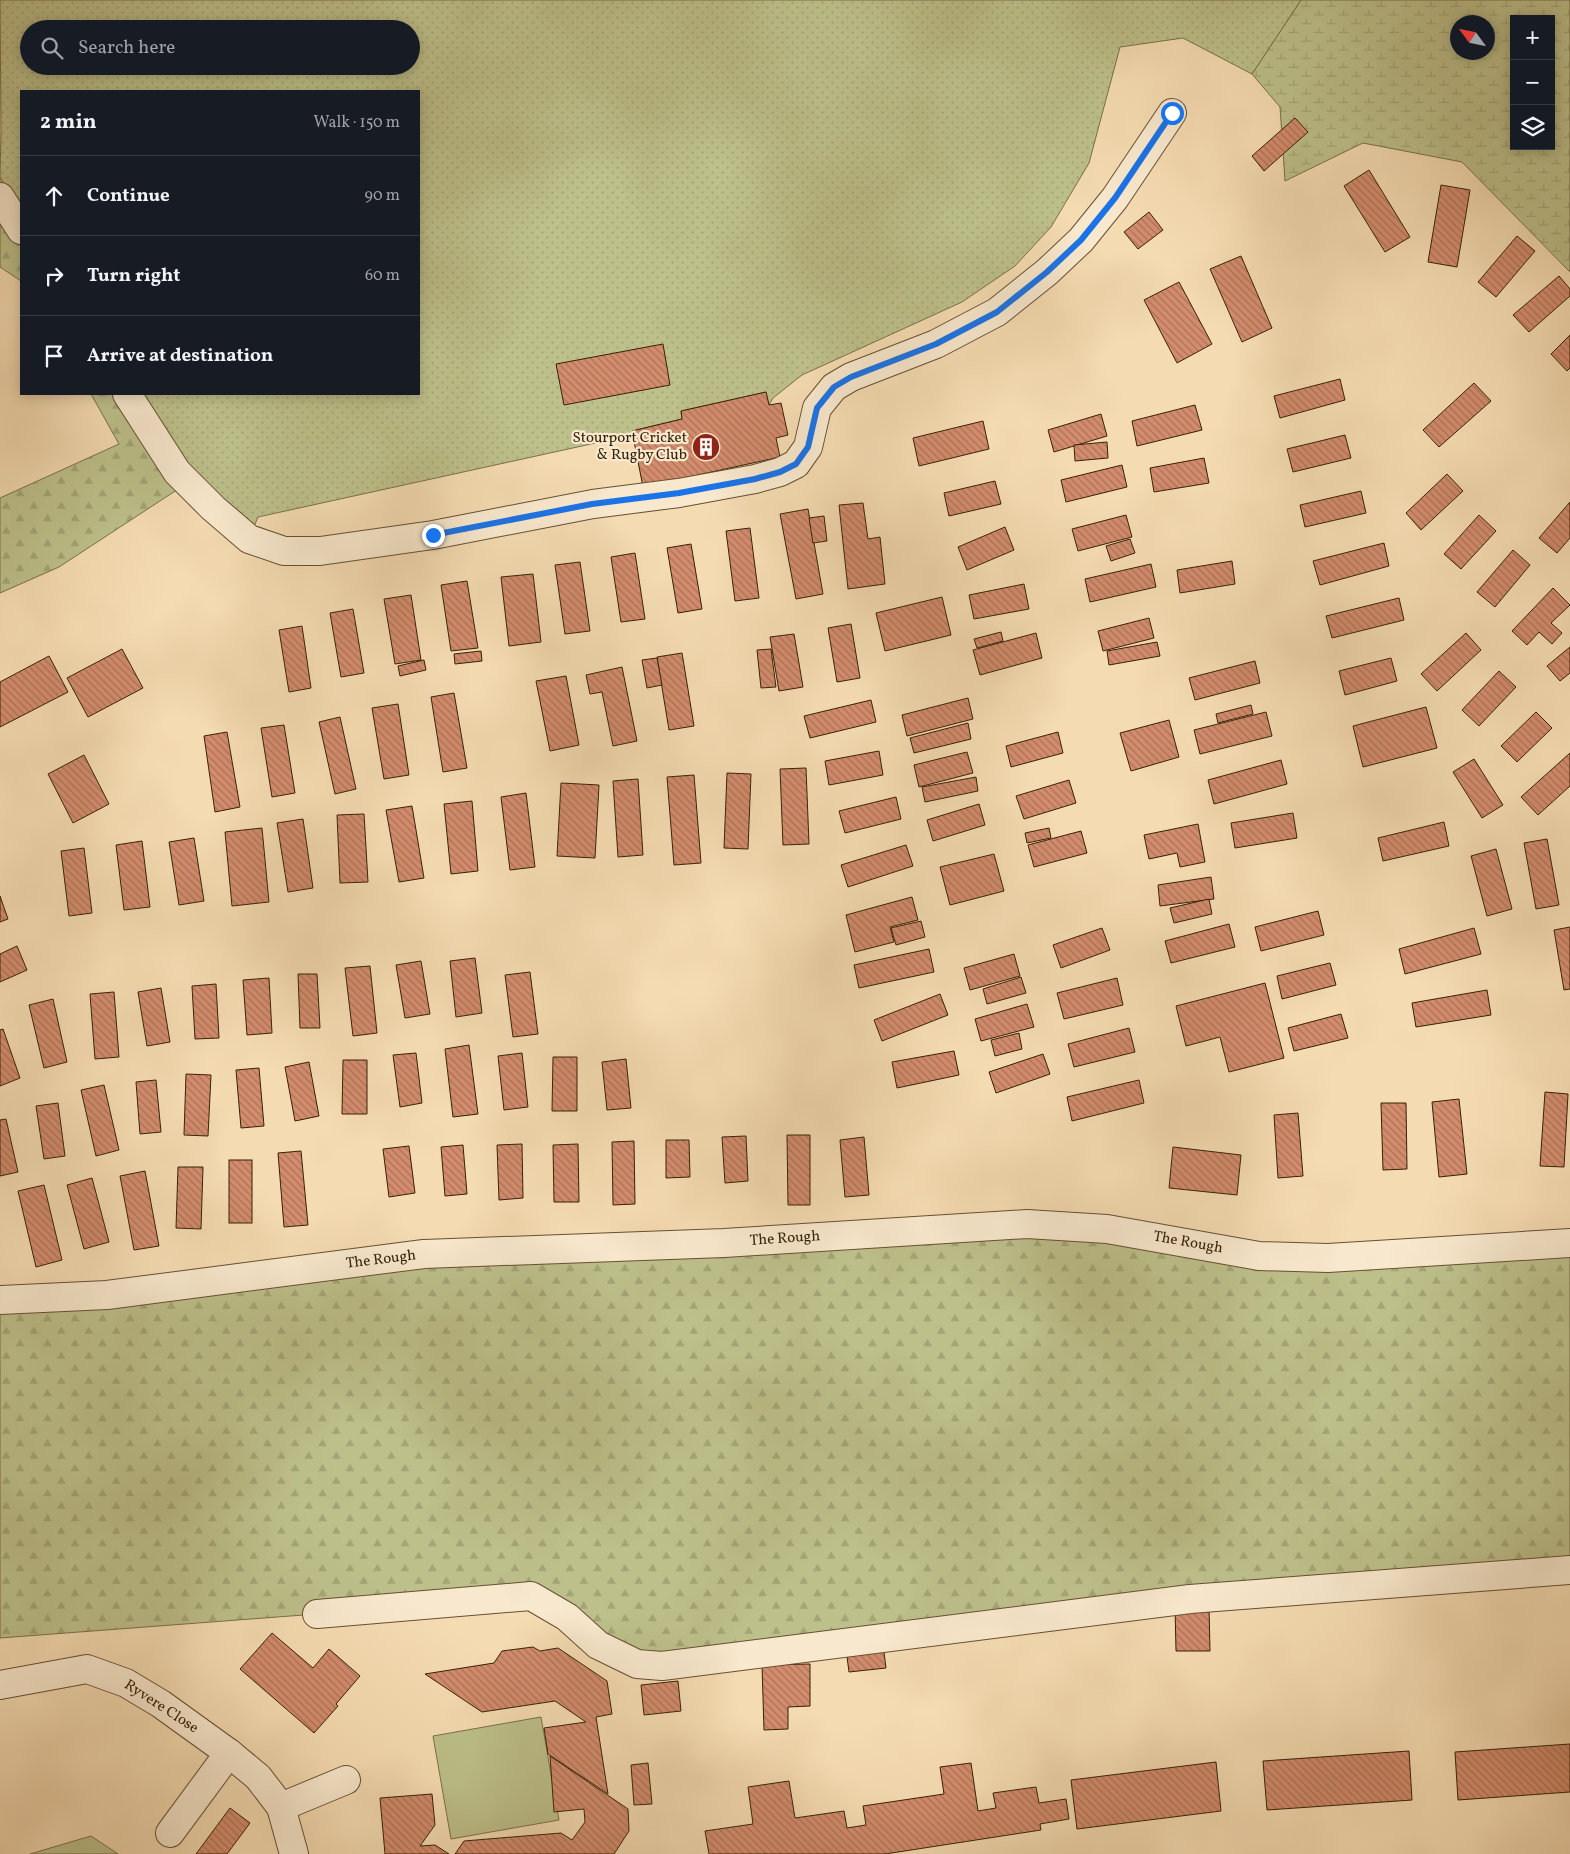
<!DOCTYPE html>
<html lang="en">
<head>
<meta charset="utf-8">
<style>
  body { margin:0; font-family:Vollkorn,serif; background:#20242c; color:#f1f3f6 }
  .controls { position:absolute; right:15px; top:15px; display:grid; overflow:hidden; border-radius:0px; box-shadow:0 2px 12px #0003 }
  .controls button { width:45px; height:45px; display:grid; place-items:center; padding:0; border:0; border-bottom:1px solid #363941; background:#171b24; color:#f1f3f6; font:25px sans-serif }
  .compass { position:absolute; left:1450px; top:15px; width:45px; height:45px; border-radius:50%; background:#171b24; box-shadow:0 2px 12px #0003; rotate:303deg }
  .stop { position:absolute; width:15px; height:15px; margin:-11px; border:4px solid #1a73e8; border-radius:50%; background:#fff }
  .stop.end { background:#1a73e8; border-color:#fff; box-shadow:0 1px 5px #0008 }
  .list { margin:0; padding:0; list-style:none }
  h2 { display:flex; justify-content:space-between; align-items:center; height:65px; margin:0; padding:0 20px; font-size:21px }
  h2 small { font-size:16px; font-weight:400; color:#9ea1a6 }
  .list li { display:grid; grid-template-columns:32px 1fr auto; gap:15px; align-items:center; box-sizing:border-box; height:80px; padding:0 20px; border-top:1px solid #363941 }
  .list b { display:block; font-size:19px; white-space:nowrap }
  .list em { font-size:16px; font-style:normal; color:#9ea1a6 }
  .icon { flex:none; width:28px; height:28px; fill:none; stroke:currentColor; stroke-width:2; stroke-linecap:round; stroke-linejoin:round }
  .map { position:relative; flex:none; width:1570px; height:1854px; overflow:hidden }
  .search { position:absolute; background:#171b24; box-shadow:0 2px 12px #0003; left:20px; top:20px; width:400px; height:55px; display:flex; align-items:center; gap:12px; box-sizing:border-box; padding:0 18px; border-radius:28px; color:#9ea1a6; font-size:19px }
  .panel { position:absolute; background:#171b24; box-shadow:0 2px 12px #0003; left:20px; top:90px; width:400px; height:305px; border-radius:0px }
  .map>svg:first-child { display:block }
</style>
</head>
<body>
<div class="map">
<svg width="1570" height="1854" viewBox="0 0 1570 1854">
  <defs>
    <pattern id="forest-firs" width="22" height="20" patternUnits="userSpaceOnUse" patternTransform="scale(1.25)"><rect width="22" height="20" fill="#bdc08b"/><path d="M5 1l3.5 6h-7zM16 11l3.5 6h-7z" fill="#a3a576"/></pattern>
    <pattern id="wetland-marsh" width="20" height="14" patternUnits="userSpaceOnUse" patternTransform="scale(1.25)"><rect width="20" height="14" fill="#bdc08b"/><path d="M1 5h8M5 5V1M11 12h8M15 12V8" fill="none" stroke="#a3a576"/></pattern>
    <pattern id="park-dots" width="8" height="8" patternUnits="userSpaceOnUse" patternTransform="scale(1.25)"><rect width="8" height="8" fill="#bdc08b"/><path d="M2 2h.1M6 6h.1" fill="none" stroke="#a3a576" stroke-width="1.8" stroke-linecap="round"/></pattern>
    <pattern id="building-back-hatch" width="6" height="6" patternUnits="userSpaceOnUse" patternTransform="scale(1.25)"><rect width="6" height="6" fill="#d38c6d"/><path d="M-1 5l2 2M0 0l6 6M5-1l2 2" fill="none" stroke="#ac7258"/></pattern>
  </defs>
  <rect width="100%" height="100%" fill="#f5dbb2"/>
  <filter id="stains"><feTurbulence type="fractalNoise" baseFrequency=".004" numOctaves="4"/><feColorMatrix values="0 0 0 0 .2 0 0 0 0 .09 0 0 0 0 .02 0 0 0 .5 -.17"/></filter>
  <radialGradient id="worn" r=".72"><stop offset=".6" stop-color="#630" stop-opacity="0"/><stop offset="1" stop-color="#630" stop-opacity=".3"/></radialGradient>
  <!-- green -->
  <g fill="#bdc08b" stroke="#7a7049">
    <polygon points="541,1717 559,1820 451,1839 433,1736"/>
    <polygon points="91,1836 118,1854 30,1854"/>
  </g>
  <!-- forest -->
  <g fill="url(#forest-firs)" stroke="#7a7049">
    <polygon points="0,177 21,210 21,281 0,267"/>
    <polygon points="91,394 137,394 192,480 59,567 0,593 0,498 119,444"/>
    <polygon points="1027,1224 1259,1256 1570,1243 1570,1570 662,1666 531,1596 317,1614 0,1638 0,1300 424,1254"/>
  </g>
  <!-- wetland -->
  <path fill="url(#wetland-marsh)" stroke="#7a7049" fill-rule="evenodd" d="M 1301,0 L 1570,0 L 1570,272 L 1462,162 L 1363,143 L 1285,181 L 1280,107 L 1252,74 ZM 1514,19 L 1551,19 L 1551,146 L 1514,146 ZM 1458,22 L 1488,22 L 1488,52 L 1458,52 Z"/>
  <!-- park -->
  <path fill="url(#park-dots)" stroke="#7a7049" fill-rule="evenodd" d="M 0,0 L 1301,0 L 1252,74 L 1183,38 L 1120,47 L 1089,163 L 1051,227 L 1015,266 L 962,302 L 802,375 L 773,398 L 769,405 L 766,392 L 681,411 L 682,419 L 632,431 L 632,435 L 258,517 L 249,539 L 192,480 L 137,394 L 419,394 L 419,91 L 21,91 L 21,210 L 0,177 L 1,132 ZM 29,29 L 411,29 L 411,66 L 29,66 Z"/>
  <!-- building -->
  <g fill="url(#building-back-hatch)" stroke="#362107">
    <polygon points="1295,118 1308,132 1264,171 1252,156"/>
    <polygon points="1369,170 1410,237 1385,252 1344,186"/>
    <polygon points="1441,185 1470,190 1457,267 1428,262"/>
    <polygon points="1149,212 1163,230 1138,249 1124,232"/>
    <polygon points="1517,236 1535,251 1496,297 1478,282"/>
    <polygon points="1241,256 1272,328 1242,342 1210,269"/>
    <polygon points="1559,276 1570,289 1570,296 1529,332 1513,315"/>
    <polygon points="1179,282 1212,344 1177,363 1144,300"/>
    <polygon points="1570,335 1570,368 1567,371 1551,354"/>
    <polygon points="663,344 670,385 564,405 556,364"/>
    <polygon points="1340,379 1345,400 1280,418 1274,396"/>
    <polygon points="1474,383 1491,401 1439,447 1423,430"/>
    <polygon points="766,392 769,405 781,403 788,435 776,438 780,457 643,487 632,431 682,419 681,411"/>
    <polygon points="1195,405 1202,430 1137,446 1132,421"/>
    <polygon points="1101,414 1107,436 1054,452 1048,430"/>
    <polygon points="983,421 989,449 919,466 913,438"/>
    <polygon points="1345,435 1351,458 1293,472 1287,449"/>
    <polygon points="1107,442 1108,458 1075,461 1074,445"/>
    <polygon points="1204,458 1209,483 1154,492 1150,468"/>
    <polygon points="1122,465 1127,487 1066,502 1061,480"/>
    <polygon points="1447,474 1463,491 1421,530 1406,513"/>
    <polygon points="995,481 1001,504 949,516 944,493"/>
    <polygon points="1361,491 1366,513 1305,527 1300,505"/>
    <polygon points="1570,502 1570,538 1557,553 1539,538"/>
    <polygon points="863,503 868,539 880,537 885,584 848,589 839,505"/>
    <polygon points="808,509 823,594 796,599 780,514"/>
    <polygon points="1126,515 1132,537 1078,551 1072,529"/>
    <polygon points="1479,515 1496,531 1461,569 1444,554"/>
    <polygon points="824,516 827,541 813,543 809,518"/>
    <polygon points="1005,527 1014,550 967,570 958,547"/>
    <polygon points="750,528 759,598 735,601 726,531"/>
    <polygon points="1130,539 1135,553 1111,561 1106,546"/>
    <polygon points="1384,543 1389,566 1320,585 1313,561"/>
    <polygon points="691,544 702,609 678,613 667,548"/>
    <polygon points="1513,550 1530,565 1495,607 1477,592"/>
    <polygon points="635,553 645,619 621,622 611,557"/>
    <polygon points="1232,561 1235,584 1180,593 1177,570"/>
    <polygon points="580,562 590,631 565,634 555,565"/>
    <polygon points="1151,564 1156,587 1090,602 1085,579"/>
    <polygon points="533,574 541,642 509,646 501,577"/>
    <polygon points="467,581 478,648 451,651 441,585"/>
    <polygon points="1024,584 1029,609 974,619 969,595"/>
    <polygon points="1553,588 1570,605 1551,623 1562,633 1552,644 1539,632 1527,645 1512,631"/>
    <polygon points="411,595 421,660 395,664 384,599"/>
    <polygon points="942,597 951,635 885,651 876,613"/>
    <polygon points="1399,598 1404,620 1332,638 1326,616"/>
    <polygon points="353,609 364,673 341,677 330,613"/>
    <polygon points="1149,618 1154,638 1103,651 1098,631"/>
    <polygon points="851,624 860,678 837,682 828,628"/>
    <polygon points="302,626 311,688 289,692 279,630"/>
    <polygon points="1001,632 1003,641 977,648 974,639"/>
    <polygon points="1036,633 1042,658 980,675 973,650"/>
    <polygon points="1466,633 1481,650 1437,691 1421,674"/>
    <polygon points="794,634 803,687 779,691 770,637"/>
    <polygon points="1157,642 1160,656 1109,665 1107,651"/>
    <polygon points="1570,647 1570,673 1560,681 1547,666"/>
    <polygon points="122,649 143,688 88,717 67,678"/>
    <polygon points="771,649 776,687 761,688 757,650"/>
    <polygon points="481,651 482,661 455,664 454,654"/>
    <polygon points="682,653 694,726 669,730 657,657"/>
    <polygon points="49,656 68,692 0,727 0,682"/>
    <polygon points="657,658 662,685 647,688 642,660"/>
    <polygon points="1391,658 1397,681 1345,695 1339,671"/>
    <polygon points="424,660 426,670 400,676 398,666"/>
    <polygon points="1255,661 1260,683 1195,700 1189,678"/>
    <polygon points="622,667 637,741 613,746 602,692 590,694 586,675"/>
    <polygon points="1499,671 1516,687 1479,726 1462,710"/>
    <polygon points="566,676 579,745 550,751 536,681"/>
    <polygon points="454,693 467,768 443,772 431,697"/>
    <polygon points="968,698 973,719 907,736 902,715"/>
    <polygon points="871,700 876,722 810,738 804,716"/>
    <polygon points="398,704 409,775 384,779 372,708"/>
    <polygon points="1251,705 1253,714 1218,723 1216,714"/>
    <polygon points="1426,707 1437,748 1363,767 1353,726"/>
    <polygon points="1266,712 1272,736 1200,754 1194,730"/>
    <polygon points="1536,712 1552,728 1517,762 1501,746"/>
    <polygon points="340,717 356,789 335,794 319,722"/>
    <polygon points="1169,720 1179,757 1131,771 1120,733"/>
    <polygon points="968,723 971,739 914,753 910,738"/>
    <polygon points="284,725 295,793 272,797 261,728"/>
    <polygon points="227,732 240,807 215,812 204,736"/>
    <polygon points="1058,732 1063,753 1011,767 1006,746"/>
    <polygon points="879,751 883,775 829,785 825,761"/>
    <polygon points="967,752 973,773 919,787 914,765"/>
    <polygon points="1570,753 1570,786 1538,815 1521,797"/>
    <polygon points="84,755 109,804 73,823 48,774"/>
    <polygon points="1474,759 1503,805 1482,818 1453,772"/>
    <polygon points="1281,760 1287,784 1214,804 1208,780"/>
    <polygon points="806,768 809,844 783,845 780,769"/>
    <polygon points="727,773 751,774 748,849 724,848"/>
    <polygon points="694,775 701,863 674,865 667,777"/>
    <polygon points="976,777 978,791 925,802 922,787"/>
    <polygon points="638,779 643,855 618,857 613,781"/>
    <polygon points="1069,780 1076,803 1024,819 1016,796"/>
    <polygon points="561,783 599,785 595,858 557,856"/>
    <polygon points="526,793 535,867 510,870 501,797"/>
    <polygon points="896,797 901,819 845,833 839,811"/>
    <polygon points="472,801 478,871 451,874 444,804"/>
    <polygon points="979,804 985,825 933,841 927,820"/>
    <polygon points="412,806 424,878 399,882 386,810"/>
    <polygon points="1293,813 1297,838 1235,848 1231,823"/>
    <polygon points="364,814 368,882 340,883 337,815"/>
    <polygon points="303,819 313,888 288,892 277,823"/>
    <polygon points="1444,822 1449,846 1383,861 1378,838"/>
    <polygon points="1198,824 1205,862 1180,867 1177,853 1149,859 1144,835"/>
    <polygon points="262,828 269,902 232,906 225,832"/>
    <polygon points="1049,828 1051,838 1027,843 1025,833"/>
    <polygon points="1081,831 1087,853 1034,867 1028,845"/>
    <polygon points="194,838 204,901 179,905 169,842"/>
    <polygon points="1547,839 1559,905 1536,909 1524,843"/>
    <polygon points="142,841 150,907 124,910 116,845"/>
    <polygon points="906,845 913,866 848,887 841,865"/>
    <polygon points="84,848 92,913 69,916 61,851"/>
    <polygon points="1496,849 1512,909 1487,916 1471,856"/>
    <polygon points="994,854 1004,891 950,905 940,867"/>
    <polygon points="1211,877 1214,899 1160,906 1158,885"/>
    <polygon points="0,896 8,919 0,922"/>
    <polygon points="912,897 918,920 890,927 894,942 855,952 846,915"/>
    <polygon points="1209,899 1212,914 1174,923 1170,908"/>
    <polygon points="1318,911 1324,935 1261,951 1255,927"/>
    <polygon points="921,921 925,937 896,945 891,928"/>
    <polygon points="1229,924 1235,947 1171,963 1165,941"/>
    <polygon points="1570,927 1570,989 1564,990 1554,930"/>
    <polygon points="1102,928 1110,950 1061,968 1053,945"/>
    <polygon points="1474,928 1481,954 1405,974 1399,949"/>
    <polygon points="17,946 27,970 0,982 0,954"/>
    <polygon points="929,949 934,972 859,988 854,965"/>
    <polygon points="1014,954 1020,976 970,990 964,968"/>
    <polygon points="475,958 482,1013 456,1017 450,961"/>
    <polygon points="421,961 430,1014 405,1018 396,965"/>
    <polygon points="1330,963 1336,985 1282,999 1277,976"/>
    <polygon points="370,966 377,1033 353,1036 345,968"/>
    <polygon points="530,972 538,1034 513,1037 505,975"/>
    <polygon points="298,974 317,974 320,1028 300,1028"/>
    <polygon points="1021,977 1026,993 987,1004 983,989"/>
    <polygon points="269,978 272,1033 247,1035 243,980"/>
    <polygon points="1117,978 1123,1005 1064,1019 1057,993"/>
    <polygon points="1265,983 1284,1058 1229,1072 1220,1037 1186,1046 1176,1006"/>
    <polygon points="216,984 219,1038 195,1039 192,986"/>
    <polygon points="161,988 170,1042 147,1046 138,992"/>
    <polygon points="1487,990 1491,1015 1416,1027 1412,1003"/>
    <polygon points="114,992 119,1057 95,1059 90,994"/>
    <polygon points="940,994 948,1015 882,1041 874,1020"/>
    <polygon points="53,999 67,1062 44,1068 29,1005"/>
    <polygon points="1027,1004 1034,1027 981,1041 975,1019"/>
    <polygon points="1341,1014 1348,1038 1294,1051 1288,1028"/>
    <polygon points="1129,1028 1135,1052 1074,1067 1068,1044"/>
    <polygon points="3,1029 20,1078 0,1086 0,1030"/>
    <polygon points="1019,1033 1022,1049 995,1056 991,1040"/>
    <polygon points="469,1045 478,1114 453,1117 445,1049"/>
    <polygon points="954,1051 959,1075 897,1088 892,1062"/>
    <polygon points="416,1053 422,1103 400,1107 393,1055"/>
    <polygon points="522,1053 528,1107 504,1110 498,1056"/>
    <polygon points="1043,1054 1050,1074 996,1093 989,1072"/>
    <polygon points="553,1057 577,1057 577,1111 552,1111"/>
    <polygon points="626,1059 631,1108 607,1110 602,1062"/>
    <polygon points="343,1060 367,1060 367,1114 342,1114"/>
    <polygon points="309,1062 319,1116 295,1121 285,1067"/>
    <polygon points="259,1068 264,1126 241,1128 236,1070"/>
    <polygon points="186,1074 211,1075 208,1136 184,1135"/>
    <polygon points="156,1080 161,1132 140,1134 136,1082"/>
    <polygon points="1139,1080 1144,1103 1072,1121 1067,1097"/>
    <polygon points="104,1085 119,1150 96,1156 81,1090"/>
    <polygon points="1545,1092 1568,1094 1564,1167 1540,1166"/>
    <polygon points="1459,1099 1467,1174 1439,1177 1432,1102"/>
    <polygon points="58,1103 65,1156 44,1159 36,1106"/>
    <polygon points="1381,1103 1406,1103 1407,1169 1383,1170"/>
    <polygon points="1298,1113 1303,1176 1278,1178 1274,1115"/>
    <polygon points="6,1119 18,1172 0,1176 0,1120"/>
    <polygon points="787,1135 810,1135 810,1205 788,1205"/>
    <polygon points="746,1136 748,1181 725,1183 722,1137"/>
    <polygon points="864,1137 869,1195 845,1197 840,1140"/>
    <polygon points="666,1140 689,1140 690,1177 666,1178"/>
    <polygon points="634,1141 635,1204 613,1205 612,1142"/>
    <polygon points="522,1144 523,1198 499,1200 497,1145"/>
    <polygon points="578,1144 579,1202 554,1202 553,1145"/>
    <polygon points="463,1145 467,1194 445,1196 441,1147"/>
    <polygon points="409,1146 415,1193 389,1197 383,1149"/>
    <polygon points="1173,1147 1241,1155 1237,1195 1169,1188"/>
    <polygon points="301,1151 308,1225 284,1227 278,1153"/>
    <rect x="229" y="1160" width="23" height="63"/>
    <polygon points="178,1167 203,1167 201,1229 176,1228"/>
    <polygon points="145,1171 159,1246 134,1250 120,1176"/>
    <polygon points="92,1178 109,1242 84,1249 67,1185"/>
    <polygon points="44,1185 62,1260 36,1267 18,1191"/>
    <polygon points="1175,1607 1209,1607 1210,1651 1176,1651"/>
    <polygon points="272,1633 313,1668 329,1649 360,1676 336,1704 338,1706 314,1733 240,1669"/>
    <polygon points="883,1645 886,1668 849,1672 846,1649"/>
    <polygon points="533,1647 540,1651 558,1648 607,1681 612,1714 596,1717 608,1794 548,1754 544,1728 586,1722 555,1701 482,1712 425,1674 494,1663 502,1651"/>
    <polygon points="810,1664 810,1706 788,1707 788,1729 764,1730 762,1665"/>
    <polygon points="678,1681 681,1711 644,1715 641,1685"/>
    <polygon points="1570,1744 1570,1792 1458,1800 1455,1752"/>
    <polygon points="1409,1751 1412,1800 1267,1810 1263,1761"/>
    <polygon points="550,1756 628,1809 629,1831 614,1854 455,1854 464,1841 561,1833 572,1840 585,1822 584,1809 554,1812"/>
    <polygon points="1216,1762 1221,1811 1077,1829 1071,1780"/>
    <polygon points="648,1763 652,1804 634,1805 631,1765"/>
    <polygon points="971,1763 978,1811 996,1808 993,1793 1036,1787 1039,1803 1066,1799 1069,1819 1040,1824 1041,1830 885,1854 709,1854 705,1831 753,1824 748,1787 789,1781 795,1818 844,1811 847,1828 866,1825 863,1806 944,1794 940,1767"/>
    <polygon points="432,1794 435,1825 420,1846 435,1845 449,1854 385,1854 380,1798"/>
    <polygon points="230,1808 250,1823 227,1854 196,1854"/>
  </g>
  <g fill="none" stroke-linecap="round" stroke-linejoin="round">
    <defs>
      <g id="minor">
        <polyline points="0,197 21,230"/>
        <polyline points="127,394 177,472 213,508 249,539 284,551 320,551 433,535 593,504 679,493 755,479 780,472 796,464 808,447 817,408 834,387 851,377 936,344 997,312 1047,272 1081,240 1115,198 1172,113"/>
        <polyline points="0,1300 107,1295 424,1254 724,1243 1027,1224 1107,1229 1259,1256 1328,1258 1570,1243"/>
        <polyline points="317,1614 531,1596 567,1617 598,1645 637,1664 662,1666 1190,1599 1570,1570"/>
        <polyline points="0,1685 87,1669 126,1683 161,1704 229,1753 258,1777 281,1807 294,1854"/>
        <polyline points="281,1807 346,1780"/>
        <polyline points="170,1833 229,1753"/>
      </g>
    </defs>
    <!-- minor casing -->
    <use href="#minor" stroke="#665032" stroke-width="30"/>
    <!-- minor -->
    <use href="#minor" stroke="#f8e8cd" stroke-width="28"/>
  </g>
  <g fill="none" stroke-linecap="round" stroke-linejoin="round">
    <!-- route -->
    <polyline stroke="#1a73e8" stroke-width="6" points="433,535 592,504 679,493 755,479 780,472 796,464 808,447 817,408 834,387 851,377 936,344 997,312 1047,272 1081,240 1115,198 1172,113"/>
  </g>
  <!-- icons -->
  <defs>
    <symbol id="building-disc" viewBox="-11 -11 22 22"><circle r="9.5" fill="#8f2418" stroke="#f8e8cd"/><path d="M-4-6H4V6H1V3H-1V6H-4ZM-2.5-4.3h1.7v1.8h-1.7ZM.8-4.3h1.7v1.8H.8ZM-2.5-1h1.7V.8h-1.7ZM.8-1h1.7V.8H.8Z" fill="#fff"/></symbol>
  </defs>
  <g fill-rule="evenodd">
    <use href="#building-disc" x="690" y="431" width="32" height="32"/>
  </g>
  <g text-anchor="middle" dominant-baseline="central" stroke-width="4.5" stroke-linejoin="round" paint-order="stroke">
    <!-- poi labels -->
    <g font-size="15" fill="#362107" stroke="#f8e8cd" text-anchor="end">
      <text x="687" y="438">Stourport Cricket<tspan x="687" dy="17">&amp; Rugby Club</tspan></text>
    </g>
    <!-- street labels -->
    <g font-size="15" fill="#362107" stroke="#f8e8cd">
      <text transform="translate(785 1239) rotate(-4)">The Rough</text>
      <text transform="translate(1188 1243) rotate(10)">The Rough</text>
      <text transform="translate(381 1260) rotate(-7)">The Rough</text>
      <text transform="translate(161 1707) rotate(33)">Ryvere Close</text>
    </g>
  </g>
  <rect width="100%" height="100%" filter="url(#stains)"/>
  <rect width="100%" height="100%" fill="url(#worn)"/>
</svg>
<div class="controls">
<button>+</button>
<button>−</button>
<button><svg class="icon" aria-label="layers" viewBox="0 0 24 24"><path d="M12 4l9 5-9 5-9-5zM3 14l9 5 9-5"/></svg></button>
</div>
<svg class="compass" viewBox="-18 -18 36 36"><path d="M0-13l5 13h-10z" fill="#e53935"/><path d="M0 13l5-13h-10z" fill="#9ea1a6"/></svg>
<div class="stop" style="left:1172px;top:113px"></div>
<div class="stop end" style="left:433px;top:535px"></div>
<div class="search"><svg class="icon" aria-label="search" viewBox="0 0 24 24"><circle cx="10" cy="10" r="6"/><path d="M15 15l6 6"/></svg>Search here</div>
<section class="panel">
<h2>2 min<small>Walk · 150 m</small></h2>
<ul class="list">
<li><svg class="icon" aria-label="ahead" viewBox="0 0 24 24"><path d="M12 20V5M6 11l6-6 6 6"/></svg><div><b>Continue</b></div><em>90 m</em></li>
<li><svg class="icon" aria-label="right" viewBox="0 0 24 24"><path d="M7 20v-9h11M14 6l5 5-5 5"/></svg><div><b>Turn right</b></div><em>60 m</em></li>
<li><svg class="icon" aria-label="arrive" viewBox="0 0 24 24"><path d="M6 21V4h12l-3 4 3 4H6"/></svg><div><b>Arrive at destination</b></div></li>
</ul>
</section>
</div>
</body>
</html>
